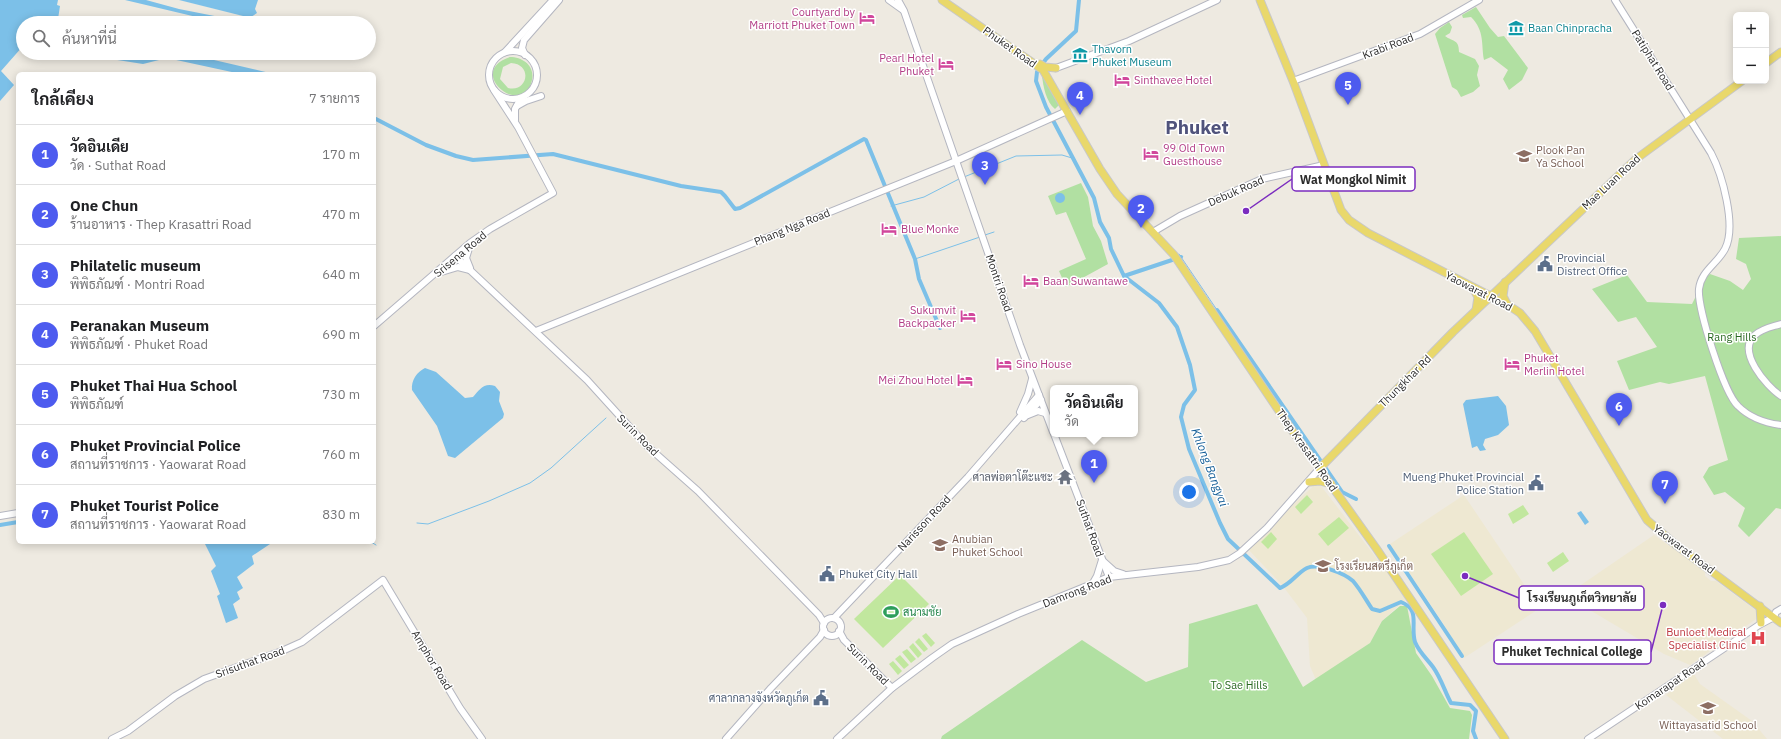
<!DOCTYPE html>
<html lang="th">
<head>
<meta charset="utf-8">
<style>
  body { margin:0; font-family:"IBM Plex Sans",Sarabun,sans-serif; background:#f2f2f2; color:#202124 }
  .controls { position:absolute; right:12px; top:12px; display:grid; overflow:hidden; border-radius:6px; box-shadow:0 2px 10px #0003 }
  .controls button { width:36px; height:36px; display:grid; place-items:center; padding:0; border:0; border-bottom:1px solid #e0e0e0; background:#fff; color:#202124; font:20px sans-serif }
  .you { position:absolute; left:1189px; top:492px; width:14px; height:14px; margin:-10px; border:3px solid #fff; border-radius:50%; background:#1a73e8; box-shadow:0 0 0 6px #1a73e833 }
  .badge { display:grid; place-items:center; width:26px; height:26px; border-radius:50%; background:#4d5bef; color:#fff; font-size:13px; font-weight:700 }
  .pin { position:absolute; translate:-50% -33px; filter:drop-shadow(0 1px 2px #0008) }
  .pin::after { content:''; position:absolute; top:21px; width:14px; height:12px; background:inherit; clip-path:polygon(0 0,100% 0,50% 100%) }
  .popup { position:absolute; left:1050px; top:385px; width:88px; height:52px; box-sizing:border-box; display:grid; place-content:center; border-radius:6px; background:#fff; filter:drop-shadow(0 1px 3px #0005); font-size:13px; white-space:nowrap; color:#757577 }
  .popup b { font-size:15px; color:#202124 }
  .popup::after { content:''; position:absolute; left:50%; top:100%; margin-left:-8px; border:8px solid transparent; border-top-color:#fff }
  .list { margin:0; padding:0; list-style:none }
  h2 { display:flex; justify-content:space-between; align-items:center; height:52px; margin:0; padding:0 16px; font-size:17px }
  h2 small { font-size:13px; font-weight:400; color:#757577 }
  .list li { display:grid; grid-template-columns:26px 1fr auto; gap:12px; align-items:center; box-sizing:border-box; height:60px; padding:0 16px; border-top:1px solid #e0e0e0 }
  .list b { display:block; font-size:15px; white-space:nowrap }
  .list p { margin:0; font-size:13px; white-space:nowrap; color:#757577 }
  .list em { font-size:13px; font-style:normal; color:#757577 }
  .icon { flex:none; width:22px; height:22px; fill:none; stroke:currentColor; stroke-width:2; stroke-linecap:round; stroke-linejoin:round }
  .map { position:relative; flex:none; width:1781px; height:739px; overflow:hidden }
  .search { position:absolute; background:#fff; box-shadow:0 2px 10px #0003; left:16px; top:16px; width:360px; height:44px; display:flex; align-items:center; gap:10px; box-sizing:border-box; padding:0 14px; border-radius:22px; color:#757577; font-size:15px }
  .panel { position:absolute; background:#fff; box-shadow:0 2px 10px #0003; left:16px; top:72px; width:360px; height:472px; border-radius:6px }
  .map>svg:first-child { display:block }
</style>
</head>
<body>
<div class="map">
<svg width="1781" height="739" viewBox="0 0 1781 739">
  <rect width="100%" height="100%" fill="#eeeae1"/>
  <!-- education -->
  <g fill="#eee8d2">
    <polygon points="1318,482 1407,598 1382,621 1370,643 1316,680 1310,666 1307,618 1282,585 1246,547"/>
    <polygon points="1464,495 1540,608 1464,658 1443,623 1390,544"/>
    <polygon points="1654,535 1705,571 1705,576 1711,581 1716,581 1758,612 1756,619 1690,665 1664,654 1593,612 1562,598"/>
    <polygon points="1694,674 1700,684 1752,721 1767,739 1723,739 1666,695"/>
  </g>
  <!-- green -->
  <g fill="#b1e0a2" fill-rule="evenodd">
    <path d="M 1476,7 L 1490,28 L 1498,37 L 1504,36 L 1528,68 L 1522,80 L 1509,90 L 1503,79 L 1508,70 L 1491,57 L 1484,60 C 1481,44 1485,31 1471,17 L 1463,18 L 1462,15 Z"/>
    <path d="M 1449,22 L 1452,27 L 1450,33 L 1445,36 C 1453,42 1459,39 1459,52 L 1475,59 L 1479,66 L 1477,75 L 1480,86 L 1473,92 L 1461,97 L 1457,90 L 1452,87 L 1435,34 L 1440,28 Z"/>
    <path d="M 510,57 C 523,57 535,66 532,80 C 524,120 464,72 510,57 ZM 511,63 C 533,64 528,93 508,88 L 500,79 L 503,67 Z"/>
    <path d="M 1042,75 L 1060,104 L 1055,109 C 1046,102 1043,86 1042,75 Z"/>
    <polygon points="1081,183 1088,197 1093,226 1101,241 1108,264 1066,287 1059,271 1086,259 1066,212 1056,215 1048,196"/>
    <polygon points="1781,236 1781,509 1776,508 1749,537 1738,526 1745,508 1725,492 1714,495 1703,477 1709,467 1728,460 1705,376 1669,384 1660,382 1629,390 1617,361 1657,347 1636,317 1618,322 1592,289 1627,275 1647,302 1692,304 1705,278 1710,274 1730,281 1743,290 1751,279 1746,264 1736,259 1739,238"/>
    <polygon points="1257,604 1303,687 1370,643 1382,621 1400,606 1407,606 1416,653 1432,676 1450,708 1470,711 1472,715 1469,739 941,739 942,736 1082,640 1146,682 1188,667 1189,624"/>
  </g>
  <!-- pitch -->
  <g fill="#c1e79e">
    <polygon points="1307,495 1313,502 1301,514 1295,507"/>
    <polygon points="1523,505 1529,514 1513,524 1508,514"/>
    <polygon points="1339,517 1349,528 1328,546 1318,534"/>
    <polygon points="1271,532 1277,539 1268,549 1261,542"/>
    <polygon points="1464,532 1493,574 1461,596 1431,554"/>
    <polygon points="1563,552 1569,561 1553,572 1547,563"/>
    <polygon points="900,575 929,604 883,648 854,619"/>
    <polygon points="926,633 935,643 931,647 922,636"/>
    <polygon points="919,638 928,649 924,652 915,642"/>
    <polygon points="913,643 922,654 918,658 909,647"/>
    <polygon points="907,649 916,659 911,663 902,652"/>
    <polygon points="900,655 909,665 904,669 895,659"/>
    <polygon points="893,661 902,671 898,675 889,664"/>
  </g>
  <!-- water -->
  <g fill="#7cc0e8">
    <polygon points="0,0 58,0 57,5 60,6 58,19 60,20 58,23 23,23 23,46 1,71 14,85 0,101"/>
    <polygon points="125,0 146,0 179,9 250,23 222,23"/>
    <polygon points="179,0 258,0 255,9 257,13 251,17 247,17"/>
    <polygon points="102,53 184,53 274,74 241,74 167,58 143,64 111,59"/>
    <circle cx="1060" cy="198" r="5"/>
    <path d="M 425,368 L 436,372 L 465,398 L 473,397 C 479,390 484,382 495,386 L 500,392 L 499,401 L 504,414 L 503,418 L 455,458 L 448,456 L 437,426 L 412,390 C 411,380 417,372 425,368 Z"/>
    <polygon points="1498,396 1506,406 1509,425 1498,435 1485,439 1483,445 1486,450 1480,451 1477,446 1472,448 1463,404 1466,400"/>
    <polygon points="1581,511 1589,522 1585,525 1577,513"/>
    <polygon points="204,542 273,542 252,556 254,564 237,577 243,588 237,592 240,599 233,604 238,618 226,623 217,596 220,594 211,571 216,566"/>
  </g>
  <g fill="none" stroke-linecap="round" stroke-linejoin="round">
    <!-- stream -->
    <g stroke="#7cc0e8" stroke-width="1">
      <polyline points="964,177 1016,156 1062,155 1072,158"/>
      <polyline points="891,206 924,197 959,179"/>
      <polyline points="985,235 994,232"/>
      <polyline points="1179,254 1217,310"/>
      <polyline points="915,259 980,237"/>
      <polyline points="417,523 428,524 489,501 530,483 551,468 606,418"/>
      <polyline points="371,542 376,545"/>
    </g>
    <!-- canal -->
    <g stroke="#7cc0e8" stroke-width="4">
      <path d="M 1079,0 L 1076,31 L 1046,59 L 1037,72 L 1036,81 L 1046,107 L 1094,198 L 1100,222 L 1109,238 L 1111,249 L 1124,276 L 1159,303 L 1177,327 L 1190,365 L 1195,390 L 1184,405 L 1181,417 L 1189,449 L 1220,523 L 1228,539 L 1280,588 C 1291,584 1297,573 1307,568 C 1318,563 1344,573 1353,581 C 1360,589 1366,600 1372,609 L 1380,611 L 1401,602 C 1421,610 1410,625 1415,642 C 1419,652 1427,659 1433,667 C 1441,678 1445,692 1451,703 L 1470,705 L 1476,711 L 1473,731 L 1476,739"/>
      <polyline points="374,118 426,145 456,156 473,160 553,154 681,186 721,192 725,196 735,209 740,208 864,139 866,140 915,259 919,279 940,328"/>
      <polyline points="1124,276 1181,257"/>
      <polyline points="1217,310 1342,492 1356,499"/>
      <polyline points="0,525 18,522"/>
      <polyline points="1389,546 1462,656"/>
    </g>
    <defs>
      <g id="minor">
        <polyline points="889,0 903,10"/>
        <polyline points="898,0 904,11 1020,345 1053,432"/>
        <path d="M 1615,0 L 1711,153 C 1722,174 1737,226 1725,249 C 1717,264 1701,271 1699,289 C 1697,308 1724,393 1738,406 C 1750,418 1765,423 1781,425"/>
        <circle cx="513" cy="75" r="24"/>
        <polyline points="505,52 553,0"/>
        <polyline points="525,55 522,48 524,40 559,0"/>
        <polyline points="1056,68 1129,41 1217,0"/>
        <polyline points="1293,81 1420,34 1479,0"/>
        <polyline points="517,106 526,101 541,96"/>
        <polyline points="515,120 515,109 521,98"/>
        <polyline points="1153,232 1180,216 1262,179 1324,165"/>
        <polyline points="470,245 466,258 470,268"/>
        <polyline points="455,256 587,380 646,445 698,491 819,615 824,623"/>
        <polyline points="438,273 458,267 470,270"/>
        <path d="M 1781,324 C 1772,327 1763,328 1755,335 C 1736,351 1766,386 1781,396"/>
        <polyline points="374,326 470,243 490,229 553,193 518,127 494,90"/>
        <polyline points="536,331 956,161 1067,111"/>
        <polyline points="1020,412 1028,394 1032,379"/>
        <polyline points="1028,415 1038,411 1045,413"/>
        <polyline points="1024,418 1041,400"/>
        <polyline points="1054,434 1109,577"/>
        <polyline points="0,516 18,513"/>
        <polyline points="1104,562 1114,571 1123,574"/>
        <polyline points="1093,583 1097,576 1102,560"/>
        <polyline points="834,618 968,477 1039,395"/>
        <circle cx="832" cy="627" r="9"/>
        <polyline points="839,631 844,640 892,688"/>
        <polyline points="112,739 128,731 175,696 204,679 282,651 302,642 383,580 460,708 482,739"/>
        <polyline points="726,739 771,688 820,637 824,630"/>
        <polyline points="837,739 892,688 932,658 952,644 1018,614 1109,577 1198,567 1229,560 1240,553 1267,528 1320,468"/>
        <polyline points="1588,739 1759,625 1774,617 1776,612 1781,609"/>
      </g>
      <g id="major">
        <polyline points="942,0 1043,70 1100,169 1117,194 1174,255 1291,429 1376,548 1505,739"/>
        <polyline points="1260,0 1293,81 1341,210 1349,220 1368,233 1508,305 1520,313 1535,331 1647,520 1676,545 1781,623"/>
        <polyline points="1766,63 1781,52"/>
        <polyline points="1040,64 1045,67 1056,68"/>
        <polyline points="1505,282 1503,296 1507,304"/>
        <polyline points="1473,288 1478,297 1476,310"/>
        <polyline points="1320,468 1453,332 1636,159 1742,81"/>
        <polyline points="1309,482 1320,481 1331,484"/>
        <polyline points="1760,606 1761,623"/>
      </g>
    </defs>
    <!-- minor casing -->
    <use href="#minor" stroke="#b4b6c0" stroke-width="8"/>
    <!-- major casing -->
    <use href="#major" stroke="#c8c8c8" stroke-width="9"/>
    <!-- minor -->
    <use href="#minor" stroke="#fff" stroke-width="6"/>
    <!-- major -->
    <use href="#major" stroke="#e9d86b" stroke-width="7"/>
  </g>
  <!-- icons -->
  <defs>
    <symbol id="hotel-bare" viewBox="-9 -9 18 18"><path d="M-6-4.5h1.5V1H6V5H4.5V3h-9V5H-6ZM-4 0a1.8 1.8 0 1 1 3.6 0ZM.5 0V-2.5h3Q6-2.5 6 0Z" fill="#d1479c" stroke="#fff" stroke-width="2.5" paint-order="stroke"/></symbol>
    <symbol id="museum-bare" viewBox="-9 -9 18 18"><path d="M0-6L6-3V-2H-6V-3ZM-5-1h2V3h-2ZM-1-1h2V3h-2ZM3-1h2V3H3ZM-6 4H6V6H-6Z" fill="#0f9aa8" stroke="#fff" stroke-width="2.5" paint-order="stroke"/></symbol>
    <symbol id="school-bare" viewBox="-9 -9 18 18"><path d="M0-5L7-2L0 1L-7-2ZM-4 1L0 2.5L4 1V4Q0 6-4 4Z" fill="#8d6e63" stroke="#fff" stroke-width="2.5" paint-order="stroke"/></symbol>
    <symbol id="civic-bare" viewBox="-9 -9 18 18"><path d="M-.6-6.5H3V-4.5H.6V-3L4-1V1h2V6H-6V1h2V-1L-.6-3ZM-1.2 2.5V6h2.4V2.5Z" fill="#5c6f8a" stroke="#fff" stroke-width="2.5" paint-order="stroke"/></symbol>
    <symbol id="temple-bare" viewBox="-9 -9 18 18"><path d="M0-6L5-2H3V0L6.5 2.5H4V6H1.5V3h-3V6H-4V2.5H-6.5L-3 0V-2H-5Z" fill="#6b7280" stroke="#fff" stroke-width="2.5" paint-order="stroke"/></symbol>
    <symbol id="stadium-bare" viewBox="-9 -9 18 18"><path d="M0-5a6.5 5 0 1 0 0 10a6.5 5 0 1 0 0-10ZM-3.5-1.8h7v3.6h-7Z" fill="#2e9e5b" stroke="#fff" stroke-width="2.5" paint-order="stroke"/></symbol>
    <symbol id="hospital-bare" viewBox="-9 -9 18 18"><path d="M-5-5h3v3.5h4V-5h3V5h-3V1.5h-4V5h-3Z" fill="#e0444e" stroke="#fff" stroke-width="2.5" paint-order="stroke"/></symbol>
  </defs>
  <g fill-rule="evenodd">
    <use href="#hotel-bare" x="856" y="7" width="22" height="22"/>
    <use href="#museum-bare" x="1505" y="17" width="22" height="22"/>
    <use href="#museum-bare" x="1069" y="44" width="22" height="22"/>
    <use href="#hotel-bare" x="935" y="53" width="22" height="22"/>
    <use href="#hotel-bare" x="1111" y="69" width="22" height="22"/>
    <use href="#hotel-bare" x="1140" y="143" width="22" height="22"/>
    <use href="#school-bare" x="1513" y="145" width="22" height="22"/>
    <use href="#hotel-bare" x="878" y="218" width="22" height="22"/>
    <use href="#civic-bare" x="1534" y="253" width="22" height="22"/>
    <use href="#hotel-bare" x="1020" y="270" width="22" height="22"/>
    <use href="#hotel-bare" x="957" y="305" width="22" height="22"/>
    <use href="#hotel-bare" x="993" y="353" width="22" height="22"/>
    <use href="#hotel-bare" x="1501" y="353" width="22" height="22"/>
    <use href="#hotel-bare" x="954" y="369" width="22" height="22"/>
    <use href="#temple-bare" x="1054" y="466" width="22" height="22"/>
    <use href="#civic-bare" x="1525" y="472" width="22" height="22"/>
    <use href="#school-bare" x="929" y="534" width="22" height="22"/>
    <use href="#school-bare" x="1312" y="555" width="22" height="22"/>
    <use href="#civic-bare" x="816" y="563" width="22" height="22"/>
    <use href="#stadium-bare" x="880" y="601" width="22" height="22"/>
    <use href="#hospital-bare" x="1747" y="627" width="22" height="22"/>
    <use href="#civic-bare" x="810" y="687" width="22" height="22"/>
    <use href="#school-bare" x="1697" y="697" width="22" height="22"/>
  </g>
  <g text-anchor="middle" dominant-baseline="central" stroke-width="3" stroke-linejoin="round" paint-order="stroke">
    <!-- hotel labels -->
    <g font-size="11" fill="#b23c85" stroke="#fff" text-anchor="start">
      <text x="855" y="12" text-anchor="end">Courtyard by<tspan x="855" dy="13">Marriott Phuket Town</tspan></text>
      <text x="934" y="58" text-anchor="end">Pearl Hotel<tspan x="934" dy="13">Phuket</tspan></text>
      <text x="1134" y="80">Sinthavee Hotel</text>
      <text x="1163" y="148">99 Old Town<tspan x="1163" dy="13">Guesthouse</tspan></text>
      <text x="901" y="229">Blue Monke</text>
      <text x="1043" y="281">Baan Suwantawe</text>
      <text x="956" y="310" text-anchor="end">Sukumvit<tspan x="956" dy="13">Backpacker</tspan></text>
      <text x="1524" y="358">Phuket<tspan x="1524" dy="13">Merlin Hotel</tspan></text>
      <text x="1016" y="364">Sino House</text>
      <text x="953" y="380" text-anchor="end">Mei Zhou Hotel</text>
    </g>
    <!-- culture labels -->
    <g font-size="11" fill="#0d838f" stroke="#fff" text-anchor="start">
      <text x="1528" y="28">Baan Chinpracha</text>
      <text x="1092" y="49">Thavorn<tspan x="1092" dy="13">Phuket Museum</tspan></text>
    </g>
    <!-- street labels -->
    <g font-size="11" fill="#2d2d2d" stroke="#fff">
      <text transform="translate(1388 46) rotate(-21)">Krabi Road</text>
      <text transform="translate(1010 47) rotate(35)">Phuket Road</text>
      <text transform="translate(1653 60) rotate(58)">Patiphat Road</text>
      <text transform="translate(1611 182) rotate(-43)">Mae Luan Road</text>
      <text transform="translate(1236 191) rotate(-24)">Debuk Road</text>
      <text transform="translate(792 227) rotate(-22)">Phang Nga Road</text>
      <text transform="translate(460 254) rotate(-40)">Srisena Road</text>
      <text transform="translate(999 283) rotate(71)">Montri Road</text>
      <text transform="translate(1479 291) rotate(27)">Yaowarat Road</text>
      <text transform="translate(1405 381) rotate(-45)">Thungkhar Rd</text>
      <text transform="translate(638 435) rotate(45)">Surin Road</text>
      <text transform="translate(1307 450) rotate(55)">Thep Krasattri Road</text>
      <text transform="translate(924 523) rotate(-47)">Narisson Road</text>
      <text transform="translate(1090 528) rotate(70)">Suthat Road</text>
      <text transform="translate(1684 549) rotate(37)">Yaowarat Road</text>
      <text transform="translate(1077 591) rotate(-21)">Damrong Road</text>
      <text transform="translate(432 660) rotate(59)">Amphor Road</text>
      <text transform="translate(250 662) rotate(-20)">Srisuthat Road</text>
      <text transform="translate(868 664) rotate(45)">Surin Road</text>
      <text transform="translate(1670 684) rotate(-34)">Komarapat Road</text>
    </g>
    <!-- education labels -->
    <g font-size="11" fill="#785e54" stroke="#fff" text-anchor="start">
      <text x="1536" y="150">Plook Pan<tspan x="1536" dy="13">Ya School</tspan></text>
      <text x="952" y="539">Anubian<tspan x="952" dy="13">Phuket School</tspan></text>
      <text x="1335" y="566">โรงเรียนสตรีภูเก็ต</text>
      <text x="1708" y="725" text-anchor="middle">Wittayasatid School</text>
    </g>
    <!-- service labels -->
    <g font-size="11" fill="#4e5e75" stroke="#fff" text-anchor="start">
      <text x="1557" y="258">Provincial<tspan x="1557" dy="13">Distrect Office</tspan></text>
      <text x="1524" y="477" text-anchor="end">Mueng Phuket Provincial<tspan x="1524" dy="13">Police Station</tspan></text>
      <text x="839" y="574">Phuket City Hall</text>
      <text x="809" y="698" text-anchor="end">ศาลากลางจังหวัดภูเก็ต</text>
    </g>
    <!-- park labels -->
    <g font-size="11" fill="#286820" stroke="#fff">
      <text x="1732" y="337">Rang Hills</text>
      <text x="1239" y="685">To Sae Hills</text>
    </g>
    <!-- worship labels -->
    <g font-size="11" fill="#5b616d" stroke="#fff" text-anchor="end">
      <text x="1053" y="477">ศาลพ่อตาโต๊ะแซะ</text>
    </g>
    <!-- leisure labels -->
    <g font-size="11" fill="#27864d" stroke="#fff" text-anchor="start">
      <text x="903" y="612">สนามชัย</text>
    </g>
    <!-- health labels -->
    <g font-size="11" fill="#be3a42" stroke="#fff" text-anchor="end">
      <text x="1746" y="632">Bunloet Medical<tspan x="1746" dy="13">Specialist Clinic</tspan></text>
    </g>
    <!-- water labels -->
    <g font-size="12" font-style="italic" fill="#165f98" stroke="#fff">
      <text transform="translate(1210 467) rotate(69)">Khlong Bangyai</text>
    </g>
    <!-- town labels -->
    <g font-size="19" font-weight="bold" fill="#50537c" stroke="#fff">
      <text x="1197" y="127">Phuket</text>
    </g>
  </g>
  <!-- callouts -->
  <path fill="none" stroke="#7b2cbf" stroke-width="1.5" d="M1246 211L1292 179M1465 576L1519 598M1663 605L1651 652"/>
  <g fill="#7b2cbf" stroke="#fff" stroke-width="1.5">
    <circle cx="1246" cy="211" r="4"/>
    <circle cx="1465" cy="576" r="4"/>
    <circle cx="1663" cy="605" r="4"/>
  </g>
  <g fill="#fff" stroke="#7b2cbf" stroke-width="1.5">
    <rect x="1292" y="167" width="123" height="24" rx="4"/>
    <rect x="1519" y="586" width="125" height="24" rx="4"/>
    <rect x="1494" y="640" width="157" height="24" rx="4"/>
  </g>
  <g font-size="12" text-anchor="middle" font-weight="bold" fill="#2d2d2d">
    <text x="1353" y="184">Wat Mongkol Nimit</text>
    <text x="1582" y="602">โรงเรียนภูเก็ตวิทยาลัย</text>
    <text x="1572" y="656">Phuket Technical College</text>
  </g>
</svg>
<div class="controls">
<button>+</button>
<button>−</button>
</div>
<div class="you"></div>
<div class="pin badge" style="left:1094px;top:483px">1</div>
<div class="popup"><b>วัดอินเดีย</b>วัด</div>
<div class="pin badge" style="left:1141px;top:228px">2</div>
<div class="pin badge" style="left:985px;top:185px">3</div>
<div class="pin badge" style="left:1080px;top:115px">4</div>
<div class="pin badge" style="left:1348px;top:105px">5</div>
<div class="pin badge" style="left:1619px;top:426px">6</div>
<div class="pin badge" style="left:1665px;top:504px">7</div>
<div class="search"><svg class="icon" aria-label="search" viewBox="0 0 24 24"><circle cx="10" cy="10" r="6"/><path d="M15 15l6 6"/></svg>ค้นหาที่นี่</div>
<section class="panel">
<h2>ใกล้เคียง<small>7 รายการ</small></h2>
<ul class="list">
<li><span class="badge">1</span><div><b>วัดอินเดีย</b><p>วัด · Suthat Road</p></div><em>170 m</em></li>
<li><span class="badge">2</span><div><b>One Chun</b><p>ร้านอาหาร · Thep Krasattri Road</p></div><em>470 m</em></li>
<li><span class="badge">3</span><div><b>Philatelic museum</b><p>พิพิธภัณฑ์ · Montri Road</p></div><em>640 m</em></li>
<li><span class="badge">4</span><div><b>Peranakan Museum</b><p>พิพิธภัณฑ์ · Phuket Road</p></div><em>690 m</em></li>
<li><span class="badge">5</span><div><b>Phuket Thai Hua School</b><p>พิพิธภัณฑ์</p></div><em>730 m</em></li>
<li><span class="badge">6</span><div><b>Phuket Provincial Police</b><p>สถานที่ราชการ · Yaowarat Road</p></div><em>760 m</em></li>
<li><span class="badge">7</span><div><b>Phuket Tourist Police</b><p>สถานที่ราชการ · Yaowarat Road</p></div><em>830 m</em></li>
</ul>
</section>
</div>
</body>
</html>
